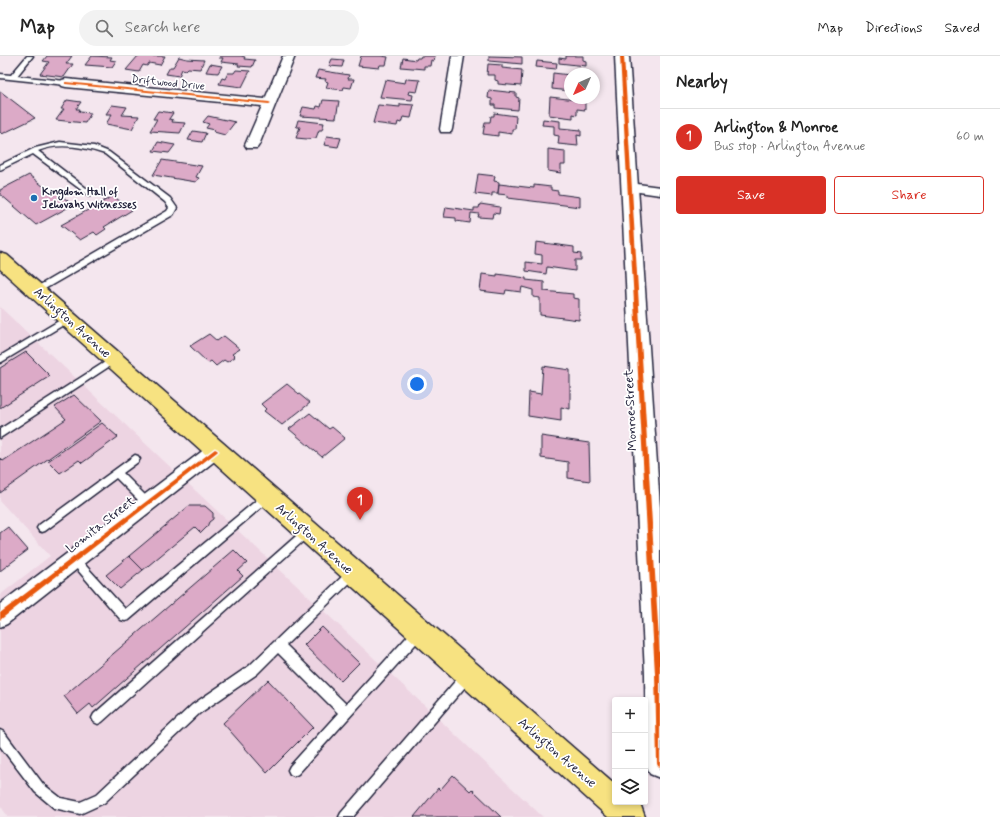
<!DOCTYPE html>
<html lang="en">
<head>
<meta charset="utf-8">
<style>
  body { margin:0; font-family:Mynerve,sans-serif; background:#f2f2f2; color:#222 }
  .controls { position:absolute; right:12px; bottom:12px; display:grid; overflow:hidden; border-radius:4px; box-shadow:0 2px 6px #0003 }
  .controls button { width:36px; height:36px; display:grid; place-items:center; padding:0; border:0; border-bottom:1px solid #e0e0e0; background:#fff; color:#222; font:20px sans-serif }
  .compass { position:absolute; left:564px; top:12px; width:36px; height:36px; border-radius:50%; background:#fff; box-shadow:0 2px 6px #0003; rotate:225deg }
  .you { position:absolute; left:417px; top:328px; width:14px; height:14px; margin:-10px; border:3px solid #fff; border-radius:50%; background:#1a73e8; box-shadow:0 0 0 6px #1a73e833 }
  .badge { display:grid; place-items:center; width:26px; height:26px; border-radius:50%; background:#d93025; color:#fff; font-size:13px; font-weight:700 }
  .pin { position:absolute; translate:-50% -33px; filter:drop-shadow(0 1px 2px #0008) }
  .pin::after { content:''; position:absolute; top:21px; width:14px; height:12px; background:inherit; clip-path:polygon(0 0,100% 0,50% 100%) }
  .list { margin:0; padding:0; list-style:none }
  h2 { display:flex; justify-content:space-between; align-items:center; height:52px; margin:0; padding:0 16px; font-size:17px }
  h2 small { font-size:13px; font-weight:400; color:#767676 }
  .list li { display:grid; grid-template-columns:26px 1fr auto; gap:12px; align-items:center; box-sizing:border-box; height:56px; padding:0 16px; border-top:1px solid #e0e0e0 }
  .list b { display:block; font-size:15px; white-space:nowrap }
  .list p { margin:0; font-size:13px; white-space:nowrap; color:#767676 }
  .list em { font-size:13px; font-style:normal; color:#767676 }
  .actions { display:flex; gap:8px; padding:12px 16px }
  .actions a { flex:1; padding:9px 0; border:1px solid #d93025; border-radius:4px; text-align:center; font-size:14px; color:#d93025 }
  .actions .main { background:#d93025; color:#fff }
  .icon { flex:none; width:22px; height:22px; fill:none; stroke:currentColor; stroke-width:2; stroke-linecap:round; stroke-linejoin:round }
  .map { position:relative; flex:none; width:660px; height:761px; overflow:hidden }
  header { display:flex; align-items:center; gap:24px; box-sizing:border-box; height:56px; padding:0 20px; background:#fff; border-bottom:1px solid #e0e0e0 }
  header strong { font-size:19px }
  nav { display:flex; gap:22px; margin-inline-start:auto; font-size:14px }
  .search { width:280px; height:36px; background:#f2f2f2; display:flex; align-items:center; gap:10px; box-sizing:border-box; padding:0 14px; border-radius:22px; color:#767676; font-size:15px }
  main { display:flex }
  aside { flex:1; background:#fff }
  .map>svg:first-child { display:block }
</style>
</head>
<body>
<header>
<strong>Map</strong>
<div class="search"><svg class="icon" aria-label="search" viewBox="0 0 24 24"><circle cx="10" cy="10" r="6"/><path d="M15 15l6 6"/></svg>Search here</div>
<nav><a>Map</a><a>Directions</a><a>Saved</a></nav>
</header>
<main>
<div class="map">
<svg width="660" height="761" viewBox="0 0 660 761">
  <rect width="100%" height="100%" fill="#f4e6ee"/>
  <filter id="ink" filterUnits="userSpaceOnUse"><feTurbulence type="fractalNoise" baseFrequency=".025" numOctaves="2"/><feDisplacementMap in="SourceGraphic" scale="8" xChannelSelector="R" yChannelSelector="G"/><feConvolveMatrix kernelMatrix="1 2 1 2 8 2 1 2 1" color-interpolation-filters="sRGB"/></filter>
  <g filter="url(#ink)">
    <!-- built -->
    <polygon fill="#edd4e2" points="0,251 543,761 8,761 0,749 0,539 50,500 0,445"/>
    <!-- building -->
    <g fill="#dcaac7" stroke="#22223b">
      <polygon points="47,0 72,0 66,8 73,8 64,21 40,18 49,6 43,5"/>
      <polygon points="92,0 112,1 110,4 116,5 112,11 85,9"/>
      <polygon points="138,0 165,0 160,9 149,7 147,10 143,9 139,16 126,14"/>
      <polygon points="220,0 241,0 245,1 244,3 255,4 252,11 238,10 239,8 221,6 223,2 219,2"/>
      <polygon points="361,0 381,0 388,1 386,9 380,9 379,12 358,10"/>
      <polygon points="421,0 435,0 434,5 431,4 430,10 424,10 424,13 401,11 403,2 416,4 417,2 420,2"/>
      <polygon points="489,0 522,1 522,8 489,5"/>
      <polygon points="566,0 583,0 583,4 586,5 586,10 559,7 559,2 566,3"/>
      <polygon points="179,1 187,3 204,4 200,13 188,12 186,14 182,13 179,20 166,18 170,11 173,11"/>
      <polygon points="332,3 344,4 342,11 329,10"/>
      <polygon points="537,5 557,7 556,13 536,11"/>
      <polygon points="210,8 222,10 218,17 206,16"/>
      <polygon points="488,8 502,9 502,12 522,14 521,30 498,28 498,25 495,24 495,19 487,19"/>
      <polygon points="236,14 250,15 242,31 219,28 222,22 225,23 228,17 234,17"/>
      <polygon points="318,14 349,19 348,23 354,23 351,32 344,31 343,34 326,32 328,26 325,25 326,23 315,22"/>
      <polygon points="553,17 570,19 570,35 552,33"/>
      <polygon points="406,23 420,24 417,36 409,35 408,38 413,39 412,44 380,41 385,24 405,27"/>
      <polygon points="489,34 516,37 516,41 519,42 518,54 495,52 495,49 492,49 492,43 488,42"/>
      <polygon points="0,35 35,62 2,78 0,76"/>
      <polygon points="550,41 585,45 585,54 577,53 577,59 573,58 573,62 549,59"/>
      <polygon points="67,44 81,46 76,53 80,53 79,56 91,57 85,67 56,64 64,53 61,53"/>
      <polygon points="323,44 339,45 336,62 300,60 303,51 316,53 317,50 321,51"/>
      <polygon points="400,48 414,49 411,62 403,61 401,67 398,66 397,70 373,67 378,49 400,51"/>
      <polygon points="112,49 127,51 122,59 139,60 132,73 106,68 112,58 106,58"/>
      <polygon points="158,55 173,57 169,63 173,64 172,66 185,67 180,77 150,75 157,63 153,63"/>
      <polygon points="494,57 516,60 515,73 512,73 512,78 498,76 498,80 483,78 485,66 490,66 491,60 494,60"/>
      <polygon points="208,60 235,66 225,79 214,76 215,74 206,72 209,68 203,66"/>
      <polygon points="543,63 560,65 560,72 581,74 581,80 577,79 578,90 558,88 559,80 554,79 554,70 542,69"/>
      <polygon points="298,64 324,67 322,74 319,74 316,82 307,83 296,82 300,71 296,71"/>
      <polygon points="193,75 206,77 202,86 188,84"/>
      <polygon points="327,80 341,82 338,91 324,89"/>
      <polygon points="158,86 175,89 169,97 153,95"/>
      <polygon points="548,93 565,95 565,109 561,109 561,117 548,115"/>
      <polygon points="162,104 202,110 196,121 199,122 196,126 153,119"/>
      <polygon points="478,118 495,120 494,125 499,126 498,137 492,137 492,140 475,138"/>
      <polygon points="29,119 53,138 57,136 68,145 64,147 69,151 36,169 0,138 0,134"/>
      <polygon points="499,128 534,132 534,129 551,131 551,134 558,135 558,138 580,141 580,151 508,142 508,139 498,138"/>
      <polygon points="113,140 132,154 104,171 106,173 97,179 94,176 80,184 61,169"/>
      <polygon points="480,148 500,151 499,158 493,157 492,162 478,161 479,158 471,157 470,167 456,165 456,162 444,161 446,151 474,155 474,152 479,152"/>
      <polygon points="536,186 574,191 574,197 581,198 581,204 575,204 575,215 547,211 546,218 526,215 526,206 542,208 542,199 535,198"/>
      <polygon points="482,218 497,220 497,218 526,222 526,224 544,226 544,235 573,238 573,242 579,243 579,264 540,259 540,242 533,241 533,234 522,231 521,236 506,234 505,238 480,235"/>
      <polygon points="209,278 217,285 224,280 240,293 232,298 235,301 227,306 224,304 216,310 211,305 208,307 190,290"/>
      <polygon points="26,296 50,320 0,352 0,312"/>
      <polygon points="543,310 570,314 570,353 561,351 561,365 528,360 529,336 541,338"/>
      <polygon points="287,328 310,347 282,369 264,355 266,353 261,348"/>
      <polygon points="74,339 101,365 0,437 0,402 3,405 66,363 55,351"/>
      <polygon points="310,357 329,373 332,371 345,382 322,401 289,373"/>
      <polygon points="102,367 118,381 82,407 79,404 60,417 48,405"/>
      <polygon points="541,380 589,387 590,425 568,422 568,406 541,402"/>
      <polygon points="189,450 205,450 213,457 213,463 209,466 207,471 201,477 195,471 143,514 129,500"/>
      <polygon points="8,471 28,494 0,515 0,477"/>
      <polygon points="234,494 247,507 238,515 243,520 93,652 90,648 78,658 64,640"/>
      <polygon points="129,500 143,514 120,533 106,519"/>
      <polygon points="322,571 359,607 341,625 304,589"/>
      <polygon points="268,624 313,671 267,717 223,667"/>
      <polygon points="453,719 470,735 472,733 501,761 414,761 438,732 440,734"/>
    </g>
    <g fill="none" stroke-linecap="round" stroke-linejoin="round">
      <defs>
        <g id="lane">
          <polygon points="27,0 33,0 17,20 66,25 69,27 66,29 0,22 0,18 11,19"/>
          <path d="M 60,86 L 94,90 L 109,96 L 170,142 L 177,152 L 173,159 L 36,238 L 33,237 L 32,235 L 33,233 L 167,155 L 169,152 L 165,146 L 105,98 C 84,91 58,86 38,95 L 90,135 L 90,139 L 88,139 L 33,98 L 0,114 L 0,109 L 35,92 Z"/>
          <polygon points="67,260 71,263 70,265 0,307 0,300"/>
          <polygon points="113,301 116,302 117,304 116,306 0,382 0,373"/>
          <polygon points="135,399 138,400 140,403 138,406 123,417 150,444 152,447 150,450 147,451 144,450 116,422 45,475 42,476 39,475 37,472 39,469"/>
          <polygon points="267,437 270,438 272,441 270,444 129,564 125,565 121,564 69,504 70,501 74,499 78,501 125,553 264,438"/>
          <polygon points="307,472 310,473 312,476 310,479 102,666 98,668 94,666 92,662 94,658 304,473"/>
          <polygon points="353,512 357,514 358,517 357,520 286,589 346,648 415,572 419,571 423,572 424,576 423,580 298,718 294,720 290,718 288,714 290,710 338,657 278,597 257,618 200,657 104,747 80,758 54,752 35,736 0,690 0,674 4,676 43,728 61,742 80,746 96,739 192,649 249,610 349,514"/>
          <polygon points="468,614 472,615 473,619 472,623 353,761 339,761 341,757 464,615"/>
        </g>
        <g id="street">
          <polygon points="283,0 295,0 259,89 257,92 247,92 245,89 262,50 66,31 62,30 60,27 62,24 66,23 265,43"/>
          <polygon points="452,0 464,0 452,73 451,76 441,76 440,73"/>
          <polygon points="630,127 660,131 660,139 625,134 623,131 625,128"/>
          <polygon points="215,387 221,390 224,395 221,400 7,568 0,571 0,548 209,390"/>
        </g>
        <polygon id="secondary" points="615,0 629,0 660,451 660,722 650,718 646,708 645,618"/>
        <polygon id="primary" points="0,197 7,199 615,728 615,746 635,746 641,750 645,761 608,761 0,213"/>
      </defs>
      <!-- lane casing -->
      <use href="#lane" stroke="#22223b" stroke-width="3"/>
      <!-- street casing -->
      <use href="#street" stroke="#22223b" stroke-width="3"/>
      <!-- secondary casing -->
      <use href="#secondary" stroke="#22223b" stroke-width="3"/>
      <!-- primary casing -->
      <use href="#primary" stroke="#22223b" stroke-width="3"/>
      <!-- lane -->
      <use href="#lane" fill="#fff" fill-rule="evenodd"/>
      <!-- street -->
      <use href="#street" fill="#fff" fill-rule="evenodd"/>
      <!-- secondary -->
      <use href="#secondary" fill="#fff" fill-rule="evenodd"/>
      <!-- primary -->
      <use href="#primary" fill="#f7e281" fill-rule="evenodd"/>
      <defs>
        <g id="cycleway">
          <polygon points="620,0 624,0 660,601 660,711 658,710 657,708 655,618"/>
          <polygon points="65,26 269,46 271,47 269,48 66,28 65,28"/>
          <polygon points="215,393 217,394 218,395 217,396 0,564 0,557"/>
        </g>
      </defs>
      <!-- cycleway casing -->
      <use href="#cycleway" stroke="#fff" stroke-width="3"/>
      <!-- cycleway -->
      <use href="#cycleway" fill="#e8590c" fill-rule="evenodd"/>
    </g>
  </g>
  <!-- markers -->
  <circle fill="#1f6fb2" stroke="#fff" stroke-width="1.5" cx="34" cy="142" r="4"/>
  <g text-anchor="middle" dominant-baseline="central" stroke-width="3.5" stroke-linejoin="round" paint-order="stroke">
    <!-- far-street labels -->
    <g font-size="11" fill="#22223b" stroke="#fff">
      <text transform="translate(168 27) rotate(6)">Driftwood Drive</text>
    </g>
    <!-- far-poi labels -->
    <g font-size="11" font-weight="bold" fill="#22223b" stroke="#fff" text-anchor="start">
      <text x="42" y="136">Kingdom Hall of<tspan x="42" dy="13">Jehovahs Witnesses</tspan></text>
    </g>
    <!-- street labels -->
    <g font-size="13" fill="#22223b" stroke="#fff">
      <text transform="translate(72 267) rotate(42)">Arlington Avenue</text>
      <text transform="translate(631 354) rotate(-93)">Monroe Street</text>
      <text transform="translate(101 469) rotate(-38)">Lomita Street</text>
      <text transform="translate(314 483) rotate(42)">Arlington Avenue</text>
      <text transform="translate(557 697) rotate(41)">Arlington Avenue</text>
    </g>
  </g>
</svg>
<div class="controls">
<button>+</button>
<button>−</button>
<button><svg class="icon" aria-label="layers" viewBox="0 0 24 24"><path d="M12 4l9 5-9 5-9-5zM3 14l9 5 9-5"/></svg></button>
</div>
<svg class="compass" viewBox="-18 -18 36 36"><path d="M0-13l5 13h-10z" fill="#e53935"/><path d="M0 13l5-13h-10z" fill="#767676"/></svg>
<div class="you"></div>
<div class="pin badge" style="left:360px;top:464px">1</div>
</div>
<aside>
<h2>Nearby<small></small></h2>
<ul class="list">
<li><span class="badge">1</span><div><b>Arlington &amp; Monroe</b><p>Bus stop · Arlington Avenue</p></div><em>60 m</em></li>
</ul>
<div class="actions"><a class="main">Save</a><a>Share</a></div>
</aside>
</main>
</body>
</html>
